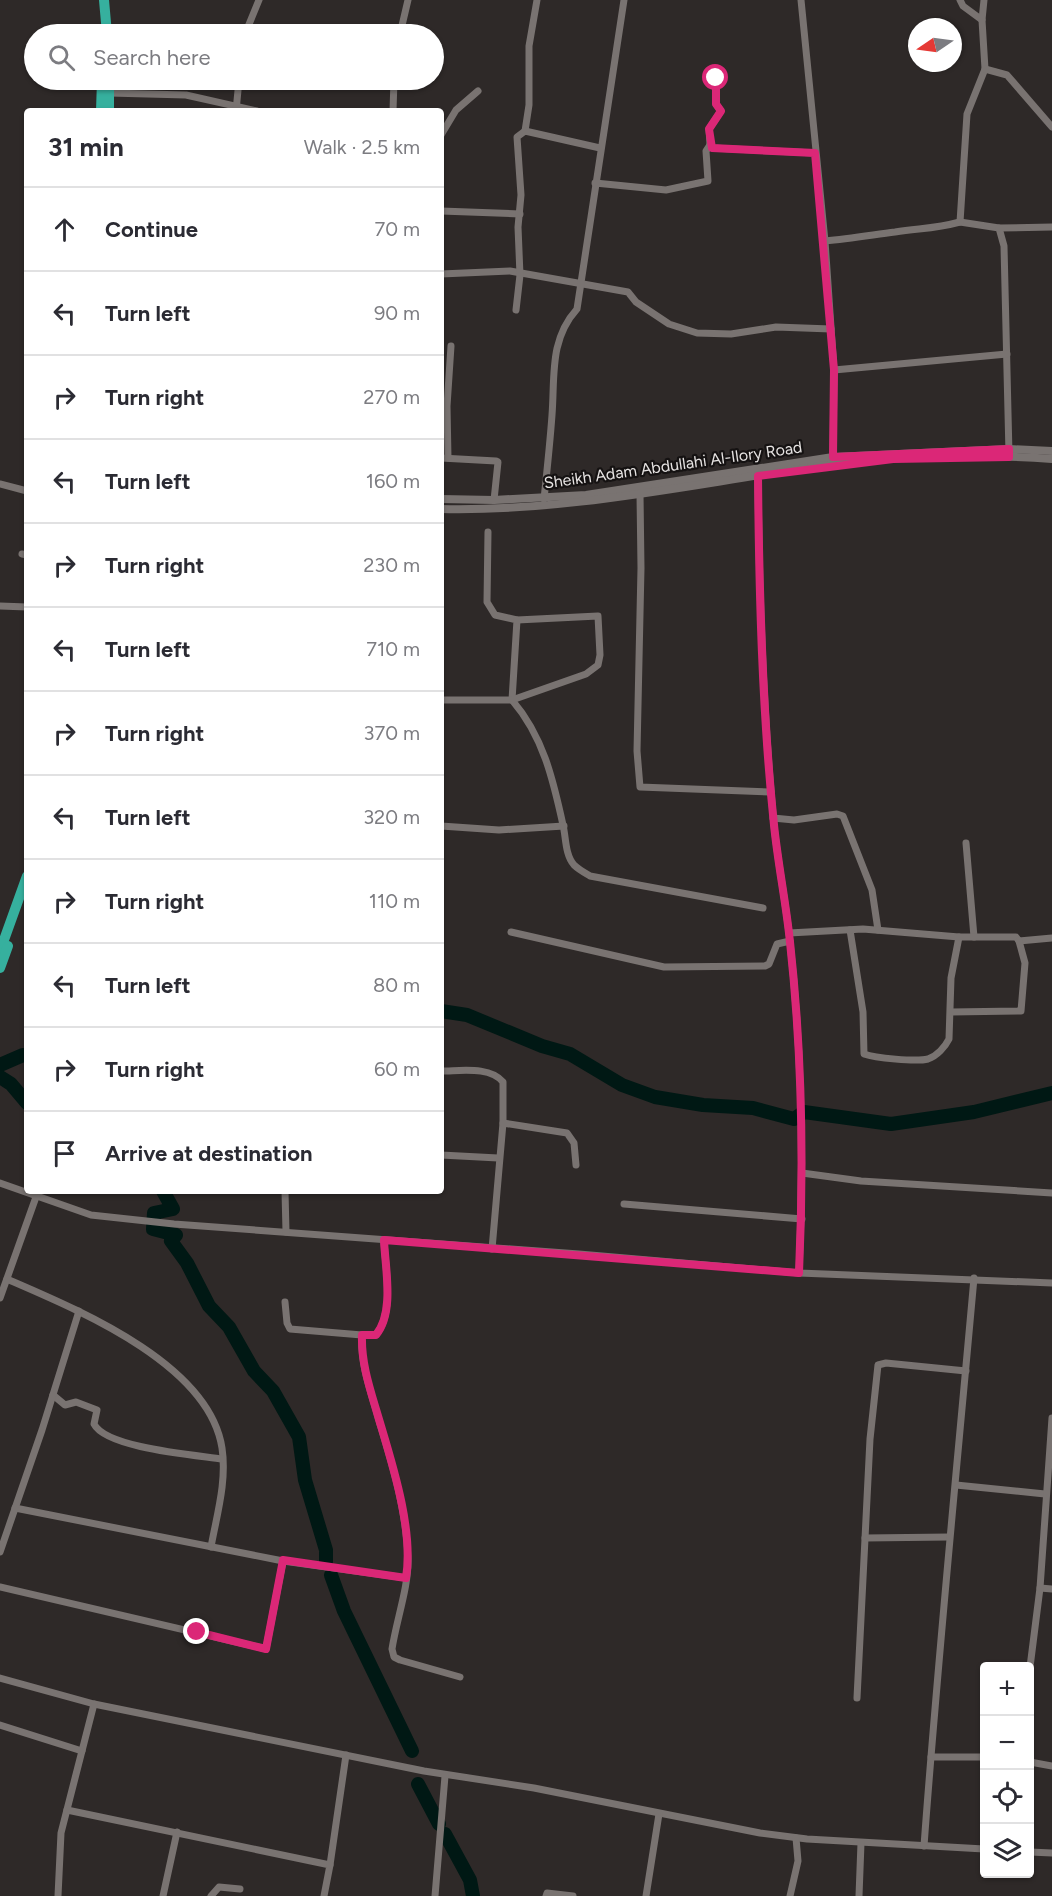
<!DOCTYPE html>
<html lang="en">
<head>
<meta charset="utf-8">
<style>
  body { margin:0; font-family:Figtree,sans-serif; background:#f7f7f7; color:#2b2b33 }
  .controls { position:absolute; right:18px; bottom:18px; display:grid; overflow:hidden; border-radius:6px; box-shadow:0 2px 4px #0004 }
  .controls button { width:54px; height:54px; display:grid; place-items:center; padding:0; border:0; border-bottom:2px solid #e1e1e2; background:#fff; color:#2b2b33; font:30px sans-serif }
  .compass { position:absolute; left:908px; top:18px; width:54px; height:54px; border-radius:50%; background:#fff; box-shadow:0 2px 4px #0004; rotate:257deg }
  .stop { position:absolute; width:18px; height:18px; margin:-14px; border:4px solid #db2777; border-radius:50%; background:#fff }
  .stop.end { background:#db2777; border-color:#fff; box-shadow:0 2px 6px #0008 }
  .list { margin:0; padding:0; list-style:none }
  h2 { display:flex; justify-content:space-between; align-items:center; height:78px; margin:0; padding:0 24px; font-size:26px }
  h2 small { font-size:20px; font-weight:400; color:#7c7c81 }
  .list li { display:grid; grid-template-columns:39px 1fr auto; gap:18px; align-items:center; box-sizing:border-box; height:84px; padding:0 24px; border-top:2px solid #e1e1e2 }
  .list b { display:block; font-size:22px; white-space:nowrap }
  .list em { font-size:20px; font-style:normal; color:#7c7c81 }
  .icon { flex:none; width:33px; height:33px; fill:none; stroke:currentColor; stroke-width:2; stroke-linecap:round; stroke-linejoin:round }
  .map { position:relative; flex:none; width:1052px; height:1896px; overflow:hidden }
  .search { position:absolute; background:#fff; box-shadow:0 2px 4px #0004; left:24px; top:24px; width:420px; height:66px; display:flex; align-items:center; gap:15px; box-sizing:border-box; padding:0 21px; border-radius:33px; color:#7c7c81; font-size:22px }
  .panel { position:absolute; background:#fff; box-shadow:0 2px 4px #0004; left:24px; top:108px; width:420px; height:1086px; border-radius:6px }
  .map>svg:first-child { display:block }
</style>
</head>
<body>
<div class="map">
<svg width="1052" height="1896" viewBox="0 0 1052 1896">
  <rect width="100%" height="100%" fill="#2e2928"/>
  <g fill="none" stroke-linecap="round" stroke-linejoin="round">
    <!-- river -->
    <g stroke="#001814" stroke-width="14">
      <polyline points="441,1011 467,1015 542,1046 570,1054 622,1085 655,1097 703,1105 753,1108 794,1119 804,1112 891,1124 974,1112 1052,1093"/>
      <polyline points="0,1065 23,1055 27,1056"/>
      <polyline points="0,1077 11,1084 27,1103"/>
      <polyline points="163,1191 173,1209 154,1213 153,1229 176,1235 171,1241 187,1263 209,1306 229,1327 254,1371 273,1391 299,1437 305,1480 326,1550 326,1562"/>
      <polyline points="331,1575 344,1611 412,1751"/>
      <polyline points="418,1784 439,1824"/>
      <polyline points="445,1834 470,1880 473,1896"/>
    </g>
    <!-- minor -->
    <g stroke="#797371" stroke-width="7">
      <polyline points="801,0 825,241 834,370 833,457"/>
      <polyline points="960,0 963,6 982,20"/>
      <polyline points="984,0 982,20 985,69 967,114 960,222 999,228 1004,246 1009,454"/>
      <polyline points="245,34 259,0"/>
      <polyline points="400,34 408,0"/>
      <polyline points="985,69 1007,75 1052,127"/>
      <polyline points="109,93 186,95 257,111"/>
      <polyline points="236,111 239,80"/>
      <polyline points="393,111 394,80"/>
      <polyline points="525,131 529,105 529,46 537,0"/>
      <polyline points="441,135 456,110 478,91"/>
      <polyline points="710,145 712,148 815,153"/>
      <polyline points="595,183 666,190 708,181 706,151 710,145 709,129 721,111 716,104 716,79"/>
      <polyline points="441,211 520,214"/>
      <polyline points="999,228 1052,227"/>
      <path d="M 825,241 C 849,239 872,235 895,232 C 920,228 934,229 960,222"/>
      <polyline points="441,274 510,271 628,292 636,302 669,324 697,333 731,334 776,327 831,329"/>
      <polyline points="516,310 520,275 518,227 521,195 517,137 525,131 600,148"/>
      <polyline points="834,370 1007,354"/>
      <polyline points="441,458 496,461 498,462 494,500"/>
      <polyline points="448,458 447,406 451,346"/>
      <path d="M 758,476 C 759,592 763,709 774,825 C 778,864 786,903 790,942 C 802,1052 804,1163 799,1273"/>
      <polyline points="0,484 27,491"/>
      <polyline points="640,494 641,568 637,751 640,787 771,792"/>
      <path d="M 544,499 C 547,471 550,443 552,415 C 555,377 549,340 577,309 L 624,0"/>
      <path d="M 488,532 L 487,602 L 495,615 L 517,620 L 512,700 C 543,736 553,779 563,825 C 566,837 565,855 574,865 C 578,869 585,873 590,876 L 763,908"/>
      <polyline points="22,554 27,555"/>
      <polyline points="0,606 27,607"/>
      <polyline points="441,700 512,700 586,674 598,665 600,655 598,616 517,620"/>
      <polyline points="773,818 794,820 837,814 843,816 872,890 878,930"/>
      <polyline points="441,826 499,830 564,826"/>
      <polyline points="966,843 974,937"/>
      <path d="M 850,930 L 863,1012 L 864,1054 C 875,1058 916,1062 928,1059 C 937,1056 945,1047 949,1039 L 951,978 L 959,937"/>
      <polyline points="511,932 664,967 765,966 769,964 777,944 790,941"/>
      <polyline points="789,933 863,929 959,937 1016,937 1019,941 1052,938"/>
      <polyline points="951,1012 1021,1011 1025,963 1019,941"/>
      <path d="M 441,1071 C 461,1071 490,1066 503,1082 L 503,1123 L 492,1249"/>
      <polyline points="503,1123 567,1133 574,1143 576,1165"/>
      <polyline points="441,1155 498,1158"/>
      <polyline points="802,1173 861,1181 1052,1193"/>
      <polyline points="0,1183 91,1215 174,1224 579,1254 799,1273 1052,1283"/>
      <polyline points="285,1191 286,1232"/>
      <polyline points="624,1204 802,1219"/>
      <path d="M 384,1240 C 385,1267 395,1312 376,1335 L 362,1335 C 360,1366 372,1394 380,1424 C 393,1466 407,1514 408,1559 C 409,1585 396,1622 392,1649 L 394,1657 L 400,1660 L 460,1677"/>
      <path d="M 7,1279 C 76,1309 209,1363 222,1448 C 227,1481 217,1514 211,1547"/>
      <polyline points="0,1298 36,1197"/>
      <polyline points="285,1302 287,1323 290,1329 362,1335"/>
      <path d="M 53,1395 L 65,1405 L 76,1402 L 97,1410 L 94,1424 C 106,1448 195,1455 222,1459"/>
      <polyline points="956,1485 1045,1494"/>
      <polyline points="15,1508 283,1561 406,1578"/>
      <polyline points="865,1538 949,1537"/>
      <polyline points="0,1552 42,1430 79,1311"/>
      <polyline points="0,1587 266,1649 283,1561"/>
      <polyline points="1040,1588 1052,1589"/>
      <polyline points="1030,1667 1040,1588 1052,1418"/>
      <polyline points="0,1678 94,1704 424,1771 534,1788 760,1833 807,1839 984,1849"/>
      <polyline points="857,1698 870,1439 878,1365 886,1363 966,1371"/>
      <polyline points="0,1725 82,1751"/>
      <polyline points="931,1757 984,1757"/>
      <polyline points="1030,1762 1052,1766"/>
      <polyline points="67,1810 330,1865 324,1896"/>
      <path d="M 924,1846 C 938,1656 957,1467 974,1278"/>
      <polyline points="1030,1852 1052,1853"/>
      <polyline points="330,1865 346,1755"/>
      <polyline points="58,1896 61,1833 94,1704"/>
      <polyline points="163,1896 177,1832"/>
      <polyline points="211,1896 219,1887 240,1889"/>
      <polyline points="435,1896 445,1776"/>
      <polyline points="546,1896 547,1893 573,1896"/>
      <polyline points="646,1896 659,1814"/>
      <polyline points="790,1896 798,1861 796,1838"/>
      <polyline points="859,1896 861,1843"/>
    </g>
    <!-- tertiary -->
    <g stroke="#797371" stroke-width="8">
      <polyline points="441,499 494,500 586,495 833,457 1009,449 1052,451"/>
      <path d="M 441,509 C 572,512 700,482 829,465 C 902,455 979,454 1052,459"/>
    </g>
    <!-- trunk -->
    <g stroke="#36b09e" stroke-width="10">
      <polyline points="104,0 107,34"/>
      <polyline points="101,111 102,80"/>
      <polyline points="109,111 109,80"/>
      <polyline points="0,951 27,876"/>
      <polyline points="0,968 8,946"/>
    </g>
  </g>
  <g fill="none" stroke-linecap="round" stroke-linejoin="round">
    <!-- route -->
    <path stroke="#db2777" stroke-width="8" d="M 197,1632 L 266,1649 L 283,1560 L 406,1578 C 414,1530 392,1463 378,1416 C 370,1389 361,1363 362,1335 L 376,1335 C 395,1312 385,1267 384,1240 L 799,1273 C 804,1163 802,1052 790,942 C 786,903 778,864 774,825 C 762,709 759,592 758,476 L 893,459 L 1009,457 L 1009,449 L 833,457 L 834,370 L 815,153 L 712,148 L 709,129 L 721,111 L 716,104 L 716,78"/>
  </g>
  <g text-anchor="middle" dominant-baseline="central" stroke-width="4.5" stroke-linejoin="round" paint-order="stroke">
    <!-- street labels -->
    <g font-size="16" fill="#e6e3e2" stroke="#151212">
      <text transform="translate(673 465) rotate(-8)">Sheikh Adam Abdullahi Al-Ilory Road</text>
    </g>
  </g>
</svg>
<div class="controls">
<button>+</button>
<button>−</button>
<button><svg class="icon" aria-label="locate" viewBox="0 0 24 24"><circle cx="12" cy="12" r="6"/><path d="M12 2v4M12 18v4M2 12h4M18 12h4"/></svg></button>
<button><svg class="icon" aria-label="layers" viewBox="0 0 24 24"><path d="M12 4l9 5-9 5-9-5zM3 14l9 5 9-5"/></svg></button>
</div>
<svg class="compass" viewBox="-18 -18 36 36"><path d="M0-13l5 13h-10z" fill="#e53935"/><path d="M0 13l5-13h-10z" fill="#7c7c81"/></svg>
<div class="stop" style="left:716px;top:78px"></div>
<div class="stop end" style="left:197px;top:1632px"></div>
<div class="search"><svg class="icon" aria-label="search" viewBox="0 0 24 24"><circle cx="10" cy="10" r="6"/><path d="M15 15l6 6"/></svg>Search here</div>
<section class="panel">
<h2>31 min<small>Walk · 2.5 km</small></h2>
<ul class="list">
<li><svg class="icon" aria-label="ahead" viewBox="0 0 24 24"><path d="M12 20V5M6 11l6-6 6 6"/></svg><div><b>Continue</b></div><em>70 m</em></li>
<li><svg class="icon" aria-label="left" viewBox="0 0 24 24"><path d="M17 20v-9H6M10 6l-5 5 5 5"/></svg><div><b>Turn left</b></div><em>90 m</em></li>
<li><svg class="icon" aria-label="right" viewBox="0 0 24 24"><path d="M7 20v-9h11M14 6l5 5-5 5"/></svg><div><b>Turn right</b></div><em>270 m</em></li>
<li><svg class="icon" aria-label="left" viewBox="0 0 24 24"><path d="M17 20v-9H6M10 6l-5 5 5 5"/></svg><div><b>Turn left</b></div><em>160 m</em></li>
<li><svg class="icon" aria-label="right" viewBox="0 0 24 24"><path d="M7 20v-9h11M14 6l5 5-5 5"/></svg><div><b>Turn right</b></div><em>230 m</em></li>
<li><svg class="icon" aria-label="left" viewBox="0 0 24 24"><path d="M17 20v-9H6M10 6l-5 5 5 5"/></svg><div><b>Turn left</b></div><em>710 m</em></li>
<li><svg class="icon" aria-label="right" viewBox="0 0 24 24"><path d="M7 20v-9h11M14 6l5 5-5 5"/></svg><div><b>Turn right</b></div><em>370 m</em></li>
<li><svg class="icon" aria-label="left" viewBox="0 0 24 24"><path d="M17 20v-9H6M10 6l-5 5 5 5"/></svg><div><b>Turn left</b></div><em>320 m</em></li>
<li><svg class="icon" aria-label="right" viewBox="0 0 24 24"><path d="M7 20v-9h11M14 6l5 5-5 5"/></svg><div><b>Turn right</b></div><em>110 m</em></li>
<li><svg class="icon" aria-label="left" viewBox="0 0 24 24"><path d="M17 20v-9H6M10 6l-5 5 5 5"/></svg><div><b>Turn left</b></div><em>80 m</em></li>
<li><svg class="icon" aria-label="right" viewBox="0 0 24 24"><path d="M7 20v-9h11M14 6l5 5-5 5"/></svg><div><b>Turn right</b></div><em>60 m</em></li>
<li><svg class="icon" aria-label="arrive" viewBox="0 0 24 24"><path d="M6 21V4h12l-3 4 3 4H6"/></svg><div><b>Arrive at destination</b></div></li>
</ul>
</section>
</div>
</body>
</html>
